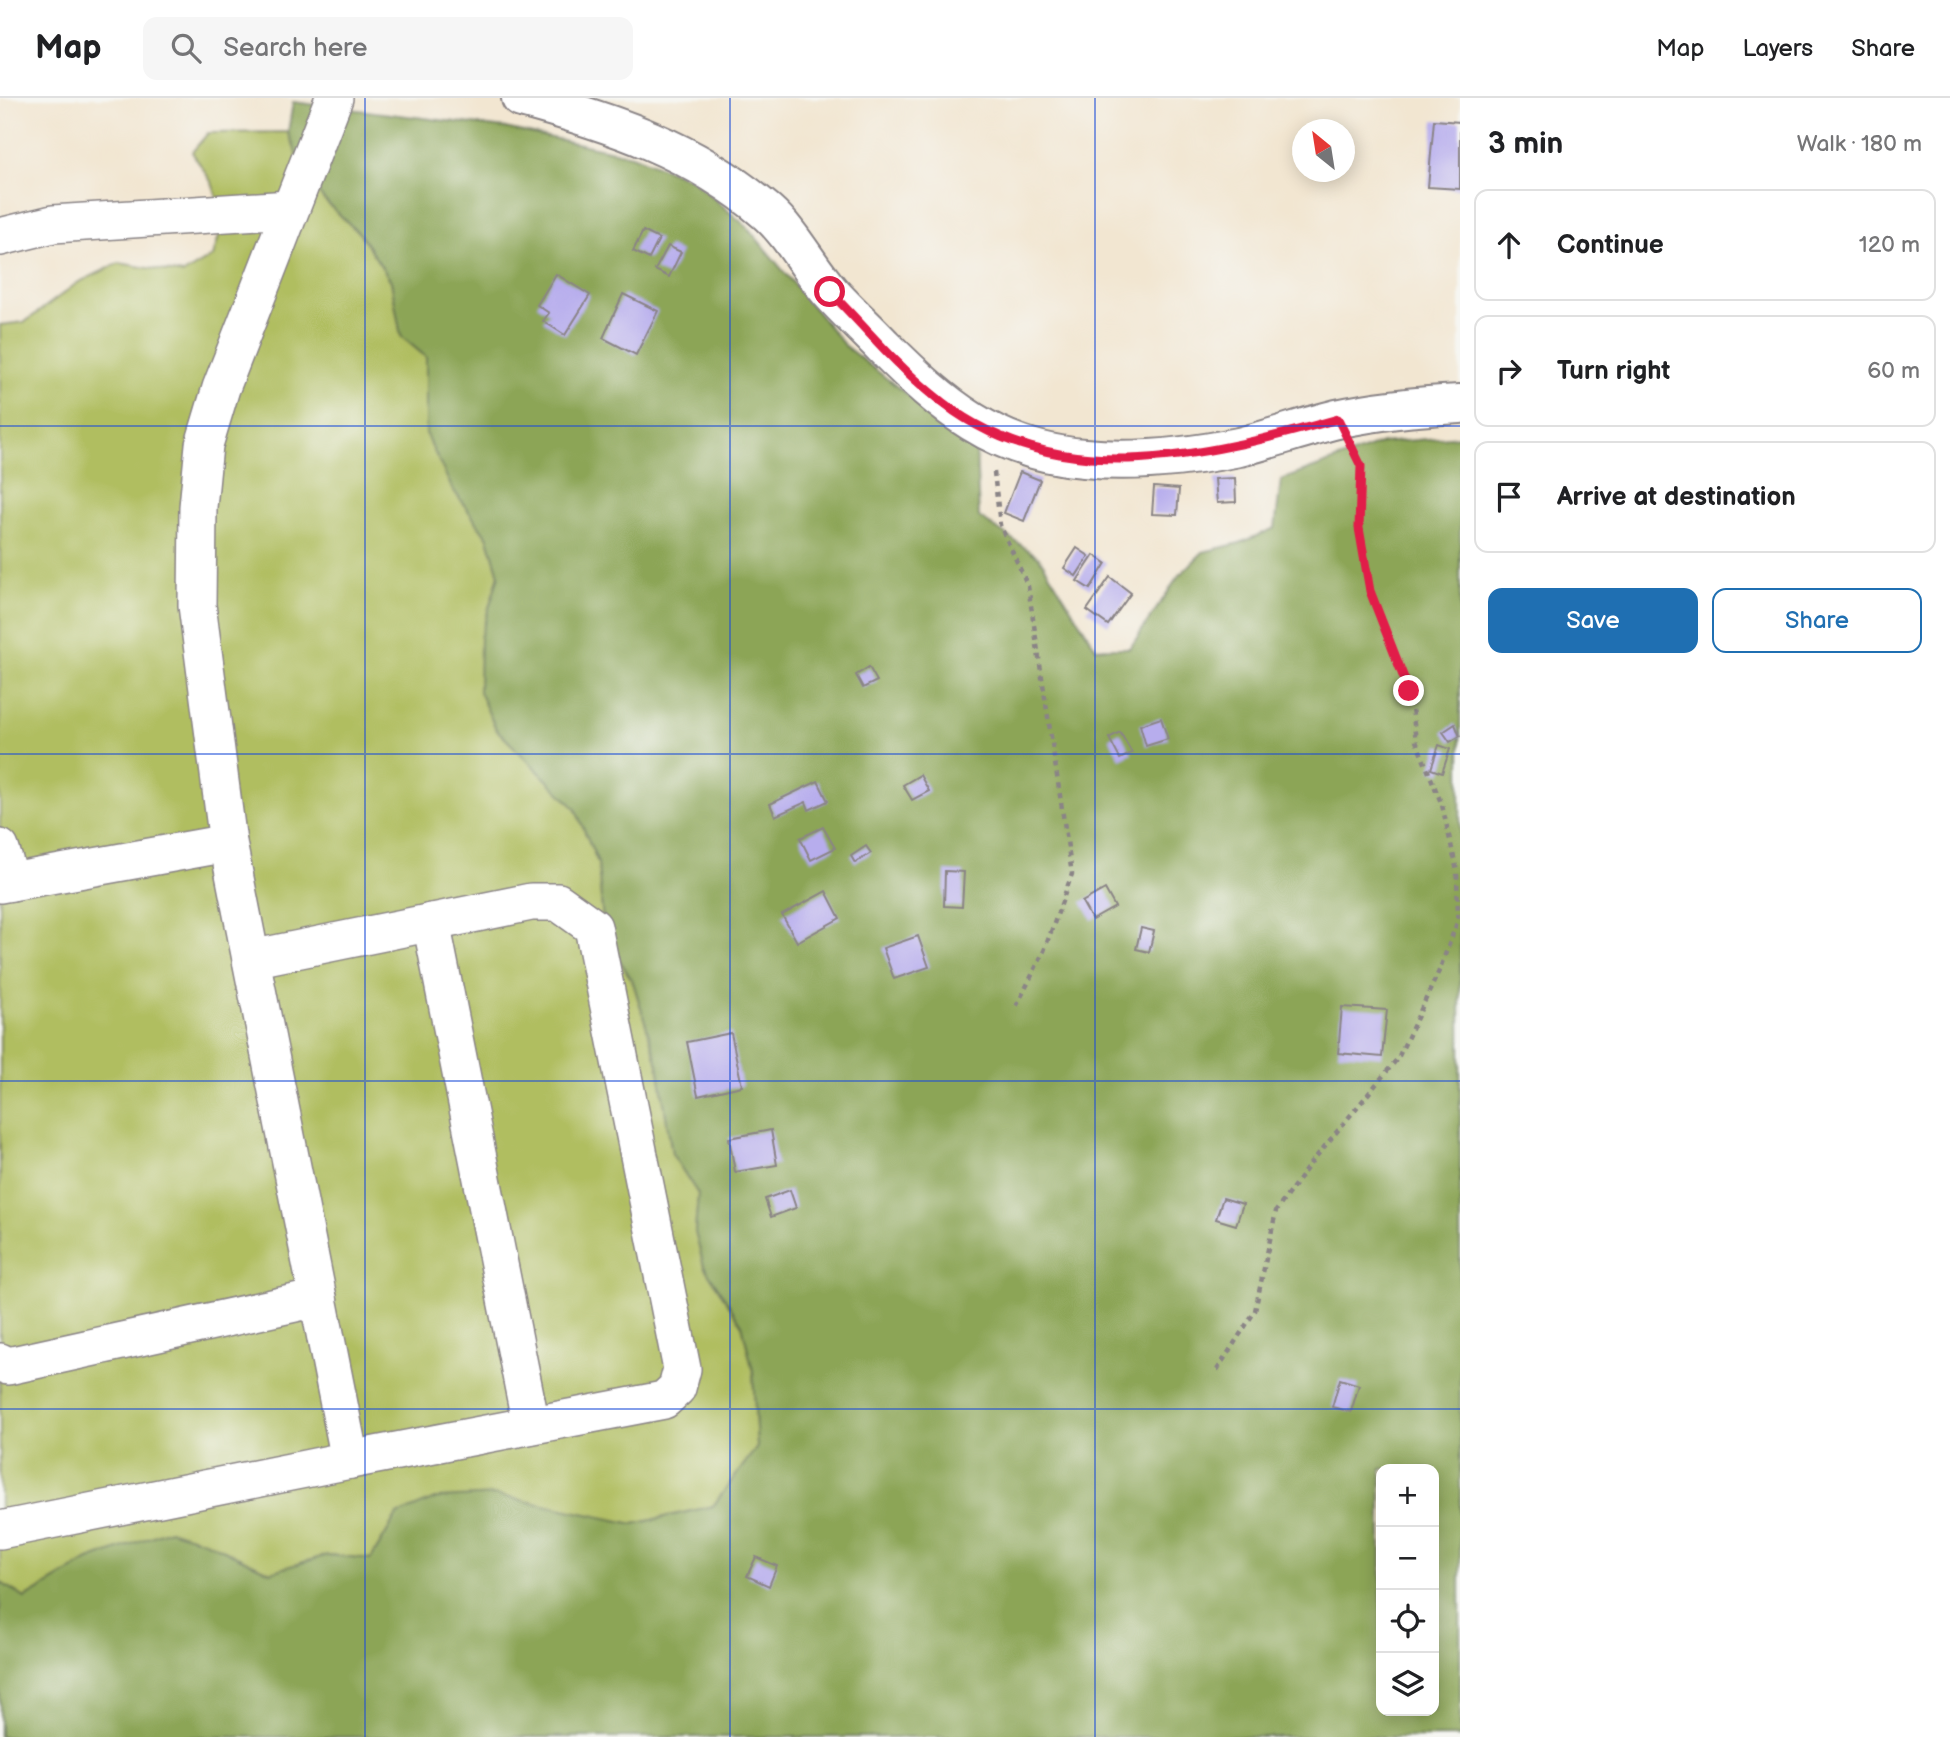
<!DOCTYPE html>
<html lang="en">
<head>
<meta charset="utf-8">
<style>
  body { margin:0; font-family:"Balsamiq Sans",sans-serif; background:#f6f6f6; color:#202124 }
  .controls { position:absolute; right:21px; bottom:21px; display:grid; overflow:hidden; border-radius:14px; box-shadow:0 4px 18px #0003 }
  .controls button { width:63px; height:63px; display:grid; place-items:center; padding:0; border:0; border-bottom:2px solid #e0e0e0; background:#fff; color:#202124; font:35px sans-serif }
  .compass { position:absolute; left:1292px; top:21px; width:63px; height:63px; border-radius:50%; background:#fff; box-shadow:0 4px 18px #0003; rotate:330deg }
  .stop { position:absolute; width:21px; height:21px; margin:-16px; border:5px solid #e11d48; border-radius:50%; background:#fff }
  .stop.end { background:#e11d48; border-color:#fff; box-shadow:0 2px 7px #0008 }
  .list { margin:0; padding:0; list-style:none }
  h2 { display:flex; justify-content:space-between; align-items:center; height:91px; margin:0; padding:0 28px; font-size:30px }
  h2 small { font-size:23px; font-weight:400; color:#757577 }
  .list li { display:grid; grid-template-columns:46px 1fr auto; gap:21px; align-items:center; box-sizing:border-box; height:112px; margin:0 14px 14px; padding:0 14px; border:2px solid #e0e0e0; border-radius:14px }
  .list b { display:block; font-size:26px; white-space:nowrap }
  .list em { font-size:23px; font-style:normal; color:#757577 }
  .actions { display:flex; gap:14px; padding:21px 28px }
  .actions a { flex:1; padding:16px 0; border:2px solid #1f6fb2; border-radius:14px; text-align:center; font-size:24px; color:#1f6fb2 }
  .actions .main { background:#1f6fb2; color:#fff }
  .icon { flex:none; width:38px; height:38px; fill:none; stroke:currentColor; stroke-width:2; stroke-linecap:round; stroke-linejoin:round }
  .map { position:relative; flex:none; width:1460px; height:1639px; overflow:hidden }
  header { display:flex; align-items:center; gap:42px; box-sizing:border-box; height:98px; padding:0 35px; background:#fff; border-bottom:2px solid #e0e0e0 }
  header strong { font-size:33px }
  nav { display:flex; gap:38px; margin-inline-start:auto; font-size:24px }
  .search { width:490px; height:63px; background:#f6f6f6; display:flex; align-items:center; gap:18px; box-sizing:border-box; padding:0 24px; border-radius:14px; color:#757577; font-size:26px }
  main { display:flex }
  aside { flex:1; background:#fff }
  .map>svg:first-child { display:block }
</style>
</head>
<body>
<header>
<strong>Map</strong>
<div class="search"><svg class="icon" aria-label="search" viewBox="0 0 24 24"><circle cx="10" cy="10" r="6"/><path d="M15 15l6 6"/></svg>Search here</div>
<nav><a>Map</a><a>Layers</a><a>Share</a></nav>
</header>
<main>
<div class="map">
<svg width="1460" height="1639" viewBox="0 0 1460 1639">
  <rect width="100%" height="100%" fill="#f6f6f2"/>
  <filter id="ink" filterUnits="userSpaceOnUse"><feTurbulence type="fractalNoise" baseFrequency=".0143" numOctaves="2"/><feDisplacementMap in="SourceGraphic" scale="14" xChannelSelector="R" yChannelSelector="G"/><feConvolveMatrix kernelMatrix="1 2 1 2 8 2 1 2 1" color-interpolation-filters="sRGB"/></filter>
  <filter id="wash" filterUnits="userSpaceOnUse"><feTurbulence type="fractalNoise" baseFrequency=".00686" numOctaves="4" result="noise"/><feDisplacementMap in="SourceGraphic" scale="28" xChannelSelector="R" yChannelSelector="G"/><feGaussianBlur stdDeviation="1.57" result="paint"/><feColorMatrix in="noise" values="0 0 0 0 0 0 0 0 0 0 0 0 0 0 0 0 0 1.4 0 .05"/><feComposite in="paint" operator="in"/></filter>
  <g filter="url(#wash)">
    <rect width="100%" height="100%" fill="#f2e6d1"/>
    <!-- green -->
    <polygon fill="#b0be61" stroke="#69704e" stroke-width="2" points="288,34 304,74 324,102 360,136 391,183 401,238 426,259 426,288 452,390 488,440 499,477 480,540 496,631 575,709 598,765 604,836 633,884 658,966 672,1056 698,1096 695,1134 704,1168 742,1227 753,1273 757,1349 713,1408 634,1426 567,1414 397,1417 371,1461 328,1457 271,1474 205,1443 89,1462 25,1500 0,1484 0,227 25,224 77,185 119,165 183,176 213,158 224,121 212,85 192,54 208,35"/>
    <!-- forest -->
    <path fill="#8ca557" stroke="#576449" stroke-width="2" fill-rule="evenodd" d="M 293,4 L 505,30 L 632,57 L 693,82 L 748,130 L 845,248 L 976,350 L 979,419 L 1039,459 L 1096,550 L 1130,550 L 1178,479 L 1203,454 L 1240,445 L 1275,430 L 1281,382 L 1382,345 L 1460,338 L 1460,1639 L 0,1639 L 0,1484 L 25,1500 L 89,1462 L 169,1432 L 205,1443 L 270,1474 L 328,1457 L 371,1461 L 397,1417 L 437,1400 L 497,1397 L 634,1426 L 713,1408 L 757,1349 L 753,1273 L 742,1227 L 704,1168 L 695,1134 L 698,1096 L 672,1056 L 658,966 L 633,884 L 604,836 L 598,765 L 575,710 L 496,631 L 479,594 L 480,540 L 499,477 L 488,440 L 452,390 L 426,337 L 426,259 L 401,238 L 391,183 L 360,136 L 324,102 L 304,74 L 288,34 ZM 1381,1371 L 1434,1371 L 1434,1613 L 1381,1613 Z"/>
    <g id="blocks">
      <!-- building -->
      <g fill="#b7aded">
        <polygon points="1434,22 1460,24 1460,91 1428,89"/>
        <polygon points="643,133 659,141 649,161 633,153"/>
        <polygon points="668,148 681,154 669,179 655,172"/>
        <polygon points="556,176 590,197 565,237 543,223 549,215 537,207"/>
        <polygon points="623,196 658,213 636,257 603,240"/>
        <polygon points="1020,374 1040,382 1024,423 1004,415"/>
        <polygon points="1235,380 1236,404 1217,405 1215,381"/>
        <polygon points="1154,389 1179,391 1177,417 1152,416"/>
        <polygon points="1077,450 1089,458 1076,478 1064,470"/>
        <polygon points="1094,457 1106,465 1090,491 1077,483"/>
        <polygon points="1110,479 1131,495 1108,527 1087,512"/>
        <polygon points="869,569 877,583 863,590 856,577"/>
        <polygon points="1161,620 1168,641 1146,648 1140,627"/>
        <polygon points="1455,626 1460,638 1450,644 1443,634"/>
        <polygon points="1120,634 1132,655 1120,661 1109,640"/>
        <polygon points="1439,647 1450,651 1442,675 1431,671"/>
        <polygon points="920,677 929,693 912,702 903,687"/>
        <polygon points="818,683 828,703 809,712 806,704 775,718 770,706"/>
        <polygon points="823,729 835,750 811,762 800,740"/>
        <polygon points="866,748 871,755 855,765 851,758"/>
        <polygon points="945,773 964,774 962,809 944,808"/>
        <polygon points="1105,791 1115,809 1092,822 1082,804"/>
        <polygon points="826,793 840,820 797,844 782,817"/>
        <polygon points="1141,830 1154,833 1149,854 1136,851"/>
        <polygon points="918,838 929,869 894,881 883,850"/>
        <polygon points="1342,909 1387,912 1382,959 1338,955"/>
        <polygon points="731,935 742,988 698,998 687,944"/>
        <polygon points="771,1032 777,1067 735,1074 729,1040"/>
        <polygon points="790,1092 796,1110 771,1119 765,1101"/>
        <polygon points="1223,1100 1243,1106 1236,1127 1216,1121"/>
        <polygon points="1340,1281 1359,1287 1351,1314 1332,1309"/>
        <polygon points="756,1459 777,1468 769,1488 747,1478"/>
      </g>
    </g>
  </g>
  <g filter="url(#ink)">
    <use href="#blocks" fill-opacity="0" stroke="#8a8486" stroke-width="2"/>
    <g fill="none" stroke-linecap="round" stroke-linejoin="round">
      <defs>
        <g id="street">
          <polyline points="0,139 53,126 290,111"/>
          <polyline points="0,750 11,784"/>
          <polyline points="0,786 228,745"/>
          <polyline points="431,824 531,1327"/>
          <polyline points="251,861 531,804 558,804 593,829 682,1271 677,1290 664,1302 350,1362"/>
          <polyline points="0,1264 8,1268 318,1200"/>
          <polyline points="0,1432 350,1362 228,745 197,507 198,409 204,347 221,290 334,0"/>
        </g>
        <path id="secondary" d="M 521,0 C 611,24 695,52 767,114 C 792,136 808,169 830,194 C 847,213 866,230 883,248 C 943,308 995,353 1084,360 C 1135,365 1189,359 1239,349 C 1272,341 1304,329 1337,321 C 1378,312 1419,308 1460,306"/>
      </defs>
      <!-- street casing -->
      <use href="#street" stroke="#8a8486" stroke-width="40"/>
      <!-- secondary casing -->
      <use href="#secondary" stroke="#8a8486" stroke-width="42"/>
      <!-- path -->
      <g stroke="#8a8486" stroke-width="4.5" stroke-dasharray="5 5" stroke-linecap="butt">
        <polyline points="994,374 1000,427 1028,488 1072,776 1044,853 1016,909"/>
        <polyline points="1217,1272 1255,1213 1276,1113 1310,1066 1398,960 1439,873 1458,822 1457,773 1442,707 1416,643 1410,593 1370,493 1359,430 1361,368 1354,353"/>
      </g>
      <!-- street -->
      <use href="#street" stroke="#fff" stroke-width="37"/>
      <!-- secondary -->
      <use href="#secondary" stroke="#fff" stroke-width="38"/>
    </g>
  </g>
  <g fill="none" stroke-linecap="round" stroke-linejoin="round" filter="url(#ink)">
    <!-- route -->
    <path stroke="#e11d48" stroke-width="9" d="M 830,194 C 864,228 895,266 932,296 C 1051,398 1202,359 1338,321 L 1361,368 L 1359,430 L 1370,493 L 1409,593"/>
  </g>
  <!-- grid -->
  <path fill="none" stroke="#1d4ed8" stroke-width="2" stroke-opacity="0.55" d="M 365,0 L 365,1639M 730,0 L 730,1639M 1095,0 L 1095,1639M 0,328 L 1460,328M 0,656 L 1460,656M 0,983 L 1460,983M 0,1311 L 1460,1311"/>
</svg>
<div class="controls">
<button>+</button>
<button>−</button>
<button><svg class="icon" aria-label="locate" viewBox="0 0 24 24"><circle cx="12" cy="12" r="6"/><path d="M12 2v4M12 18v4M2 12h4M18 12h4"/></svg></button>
<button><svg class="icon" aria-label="layers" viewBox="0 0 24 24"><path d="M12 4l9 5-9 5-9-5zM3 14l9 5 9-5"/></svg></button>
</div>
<svg class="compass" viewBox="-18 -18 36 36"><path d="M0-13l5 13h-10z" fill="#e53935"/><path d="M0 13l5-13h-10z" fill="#757577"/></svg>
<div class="stop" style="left:830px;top:194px"></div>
<div class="stop end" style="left:1409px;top:593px"></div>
</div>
<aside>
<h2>3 min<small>Walk · 180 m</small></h2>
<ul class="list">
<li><svg class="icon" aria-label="ahead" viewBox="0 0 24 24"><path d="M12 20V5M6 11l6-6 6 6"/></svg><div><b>Continue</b></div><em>120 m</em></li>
<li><svg class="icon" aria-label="right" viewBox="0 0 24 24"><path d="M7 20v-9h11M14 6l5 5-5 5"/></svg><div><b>Turn right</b></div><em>60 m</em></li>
<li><svg class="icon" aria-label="arrive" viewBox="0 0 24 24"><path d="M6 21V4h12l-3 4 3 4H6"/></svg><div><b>Arrive at destination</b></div></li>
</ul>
<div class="actions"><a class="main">Save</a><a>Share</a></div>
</aside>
</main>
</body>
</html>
